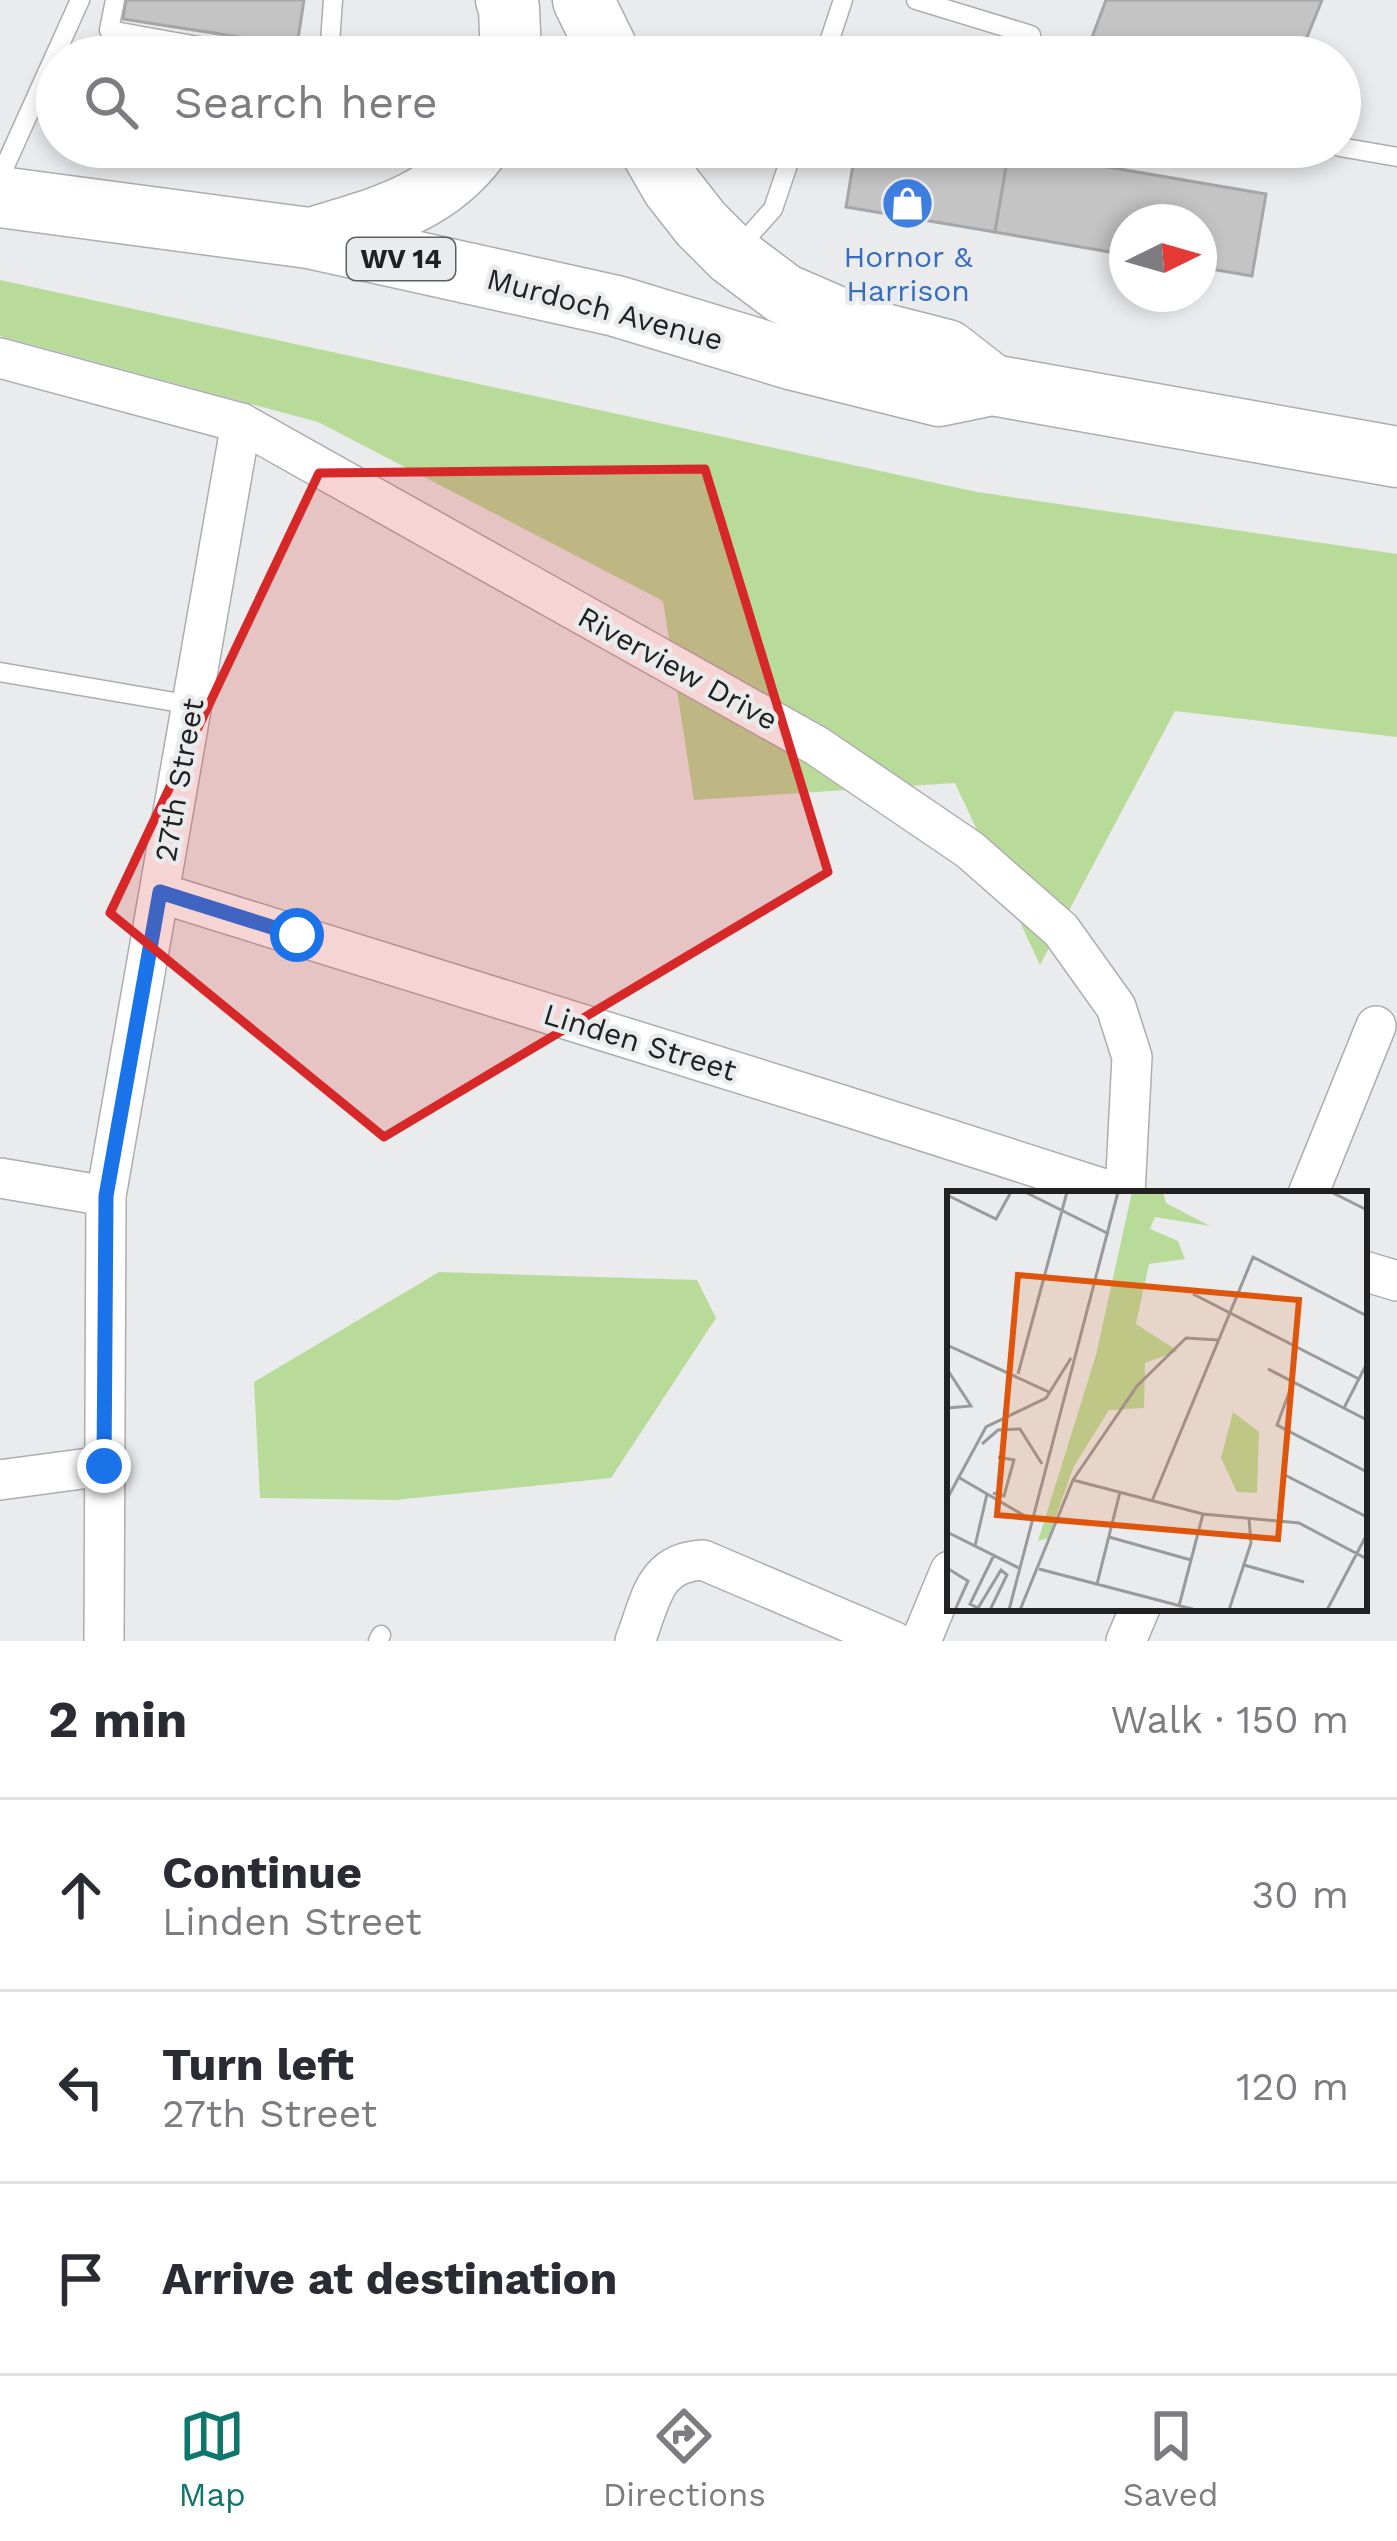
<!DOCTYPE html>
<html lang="en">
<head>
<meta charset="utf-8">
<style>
  body { margin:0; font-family:"Work Sans",sans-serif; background:#f2f2f3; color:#2b2b33 }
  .compass { position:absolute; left:1109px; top:204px; width:108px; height:108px; border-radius:50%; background:#fff; box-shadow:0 6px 18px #0003; rotate:85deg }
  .stop { position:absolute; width:36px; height:36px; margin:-27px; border:9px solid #1a73e8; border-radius:50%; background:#fff }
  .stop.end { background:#1a73e8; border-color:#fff; box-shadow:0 3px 12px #0008 }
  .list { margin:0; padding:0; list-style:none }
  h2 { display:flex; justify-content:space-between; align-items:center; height:156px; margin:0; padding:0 48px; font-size:51px }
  h2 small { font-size:39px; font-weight:400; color:#7c7c81 }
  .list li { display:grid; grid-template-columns:78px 1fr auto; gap:36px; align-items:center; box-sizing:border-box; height:192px; padding:0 48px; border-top:3px solid #e1e1e2 }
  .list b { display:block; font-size:45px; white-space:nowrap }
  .list p { margin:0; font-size:39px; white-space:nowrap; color:#7c7c81 }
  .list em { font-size:39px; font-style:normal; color:#7c7c81 }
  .icon { flex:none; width:66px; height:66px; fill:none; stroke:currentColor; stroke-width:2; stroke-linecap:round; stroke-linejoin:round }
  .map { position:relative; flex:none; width:1397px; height:1641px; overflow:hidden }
  .search { position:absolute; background:#fff; box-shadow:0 6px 18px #0003; left:36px; right:36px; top:36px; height:132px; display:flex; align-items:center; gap:30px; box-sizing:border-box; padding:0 42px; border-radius:66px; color:#7c7c81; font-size:45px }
  .sheet { height:732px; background:#fff }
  nav { display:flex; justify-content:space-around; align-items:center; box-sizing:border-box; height:168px; border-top:3px solid #e1e1e2; background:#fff; font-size:33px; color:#7c7c81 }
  nav a { display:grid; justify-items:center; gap:6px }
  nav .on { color:#0f766e }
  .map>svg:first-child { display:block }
</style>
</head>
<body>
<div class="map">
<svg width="1397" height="1641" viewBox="0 0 1397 1641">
  <rect width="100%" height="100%" fill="#eaebec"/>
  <!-- green -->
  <g fill="#b9db9a">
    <polygon points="0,280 977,492 1397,554 1397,737 1175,711 1040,965 955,783 694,800 663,601 318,422 0,336"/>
    <polygon points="439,1272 697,1280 716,1318 611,1478 395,1500 260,1498 254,1382"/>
  </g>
  <!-- building -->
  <g fill="#c5c4c5" stroke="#a7a6a7" stroke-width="3">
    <polygon points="126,0 304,0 297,46 123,19"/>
    <polygon points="1106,0 1322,0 1299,57 1133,57 1091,40"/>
    <polygon points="856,147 992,147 1009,150 995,232 846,207"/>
    <polygon points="1009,150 1266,194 1252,276 1199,267 1199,222 1127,222 1127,255 995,232"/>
  </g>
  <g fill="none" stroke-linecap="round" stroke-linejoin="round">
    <defs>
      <g id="service">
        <polyline points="115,0 109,30 259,57"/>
        <polyline points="916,0 1031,35"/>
        <polyline points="329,57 333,0"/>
        <polyline points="824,57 843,0"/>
        <polyline points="1340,147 1397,157"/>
        <polyline points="0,177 80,0"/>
        <polyline points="739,247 773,209 794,147"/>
        <polyline points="0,672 192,705"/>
        <polyline points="378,1641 381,1635"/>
      </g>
      <g id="minor">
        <polyline points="0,358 241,423 817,746 970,850 1061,930 1116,1007 1132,1057 1125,1194"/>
        <polyline points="160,893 842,1105 1120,1194"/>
        <polyline points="0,1178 106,1196"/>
        <polyline points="1308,1194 1376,1026"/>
        <polyline points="1364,1271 1397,1281"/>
        <polyline points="0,1480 104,1466"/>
        <polyline points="104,1641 106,1196 241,423"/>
        <path d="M 635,1641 C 651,1601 653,1562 703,1560 L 893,1641"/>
        <polyline points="921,1641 950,1571"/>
        <polyline points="1126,1641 1140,1608"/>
      </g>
      <g id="primary">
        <polyline points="506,0 509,8 511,57"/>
        <polyline points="583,0 611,57"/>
        <polyline points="649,147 672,187 701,224 732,255 784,294 865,329 947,350 992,385"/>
        <polyline points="0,197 309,238 616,306 794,360 939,396 992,385 1397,457"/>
        <path d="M 315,237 C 379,217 436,205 479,147"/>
      </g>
    </defs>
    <!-- service casing -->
    <use href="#service" stroke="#adadaf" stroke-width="21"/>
    <!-- minor casing -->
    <use href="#minor" stroke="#adadaf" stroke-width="42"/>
    <!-- primary casing -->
    <use href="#primary" stroke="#adadaf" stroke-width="63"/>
    <!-- service -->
    <use href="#service" stroke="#fff" stroke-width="18"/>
    <!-- minor -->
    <use href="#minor" stroke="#fff" stroke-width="39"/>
    <!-- primary -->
    <use href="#primary" stroke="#fff" stroke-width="60"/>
  </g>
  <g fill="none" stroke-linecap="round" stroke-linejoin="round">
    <!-- route -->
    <polyline stroke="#1a73e8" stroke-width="15" points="104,1466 106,1196 160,892 297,935"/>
  </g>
  <!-- marked area -->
  <path fill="#d62828" fill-opacity="0.2" stroke="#d62828" stroke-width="9" stroke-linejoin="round" d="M 705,469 L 828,872 L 384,1137 L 110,913 L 319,473 Z"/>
  <!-- icons -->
  <defs>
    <symbol id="shop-disc" viewBox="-11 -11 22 22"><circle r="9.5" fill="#3f7fe0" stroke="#eaebec"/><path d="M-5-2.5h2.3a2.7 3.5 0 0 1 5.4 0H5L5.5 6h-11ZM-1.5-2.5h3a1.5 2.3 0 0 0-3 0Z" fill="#fff"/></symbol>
  </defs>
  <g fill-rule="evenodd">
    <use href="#shop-disc" x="878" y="174" width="59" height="59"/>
  </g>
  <g text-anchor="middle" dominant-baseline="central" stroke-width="9" stroke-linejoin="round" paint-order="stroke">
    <!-- shield labels -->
    <rect fill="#eaebec" stroke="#5d5e5e" stroke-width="3" x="347" y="238" width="108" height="42" rx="9"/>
    <g font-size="27" font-weight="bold" fill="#212121">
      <text x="401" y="259">WV 14</text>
    </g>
    <!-- shop labels -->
    <g font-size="30" fill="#366cbe" stroke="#eaebec">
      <text x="908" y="256">Hornor &amp;<tspan x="908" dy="34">Harrison</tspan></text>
    </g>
    <!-- street labels -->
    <g font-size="30" fill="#212121" stroke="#eaebec">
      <text transform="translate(605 309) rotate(15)">Murdoch Avenue</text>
      <text transform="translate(678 668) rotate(29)">Riverview Drive</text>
      <text transform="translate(179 780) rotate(-80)">27th Street</text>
      <text transform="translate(640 1042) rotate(17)">Linden Street</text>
    </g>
  </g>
  <!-- overview -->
  <g transform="translate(947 1191)">
    <rect width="420" height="420" fill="#eaebec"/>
    <path d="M 185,1 L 216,1 L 219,12 L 263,35 L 208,26 L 203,38 L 231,50 L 238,68 L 202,73 L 189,133 L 231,160 L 198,172 L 197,217 L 162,219 L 127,275 L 101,347 L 91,350 L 149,164 ZM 286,221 L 312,241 L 310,302 L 290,301 L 274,267 Z" fill="#b9db9a"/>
    <path fill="none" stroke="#9a9a9b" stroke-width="3" d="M 78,1 L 162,43M 384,1 L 420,19M 0,4 L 49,28 L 64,1M 246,103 L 412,188M 0,154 L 104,202M 0,178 L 24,215 L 0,217M 321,178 L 420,229M 71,183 L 120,1M 346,191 L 330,234 L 420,281M 397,217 L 420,172M 35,253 L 51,239 L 73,238 L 95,273M 336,283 L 420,326M 11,286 L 83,328M 126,289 L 256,323 L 352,332 L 420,368M 46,302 L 57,305 L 67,269 L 51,266M 0,308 L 39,236 L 99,207 L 124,167M 205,310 L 306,66 L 420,125M 0,341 L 72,377M 162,346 L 244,369M 28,355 L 40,303M 297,374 L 357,391M 0,377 L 21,390 L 8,419M 92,378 L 249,419M 150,393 L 173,301M 232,415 L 256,323M 43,419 L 60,384 L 54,379 L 31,417 L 23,413 L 47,364M 62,419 L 171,1M 73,419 L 126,289 L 190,195 L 239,147 L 271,149M 282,419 L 304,352 L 302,328M 380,419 L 420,343"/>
    <path fill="#de560d" fill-opacity="0.15" stroke="#de560d" stroke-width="6" d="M 71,84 L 352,109 L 331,348 L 50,324 Z"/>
    <rect width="420" height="420" fill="none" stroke="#212121" stroke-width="6"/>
  </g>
</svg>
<svg class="compass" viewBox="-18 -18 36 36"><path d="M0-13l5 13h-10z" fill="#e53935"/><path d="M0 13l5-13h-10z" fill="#7c7c81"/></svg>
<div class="stop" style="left:297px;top:935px"></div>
<div class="stop end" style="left:104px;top:1466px"></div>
<div class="search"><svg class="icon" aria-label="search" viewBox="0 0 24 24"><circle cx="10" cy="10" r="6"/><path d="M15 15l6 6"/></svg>Search here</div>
</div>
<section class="sheet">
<h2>2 min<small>Walk · 150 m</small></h2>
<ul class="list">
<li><svg class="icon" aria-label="ahead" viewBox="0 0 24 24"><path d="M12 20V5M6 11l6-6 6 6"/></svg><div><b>Continue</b><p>Linden Street</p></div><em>30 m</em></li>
<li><svg class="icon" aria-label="left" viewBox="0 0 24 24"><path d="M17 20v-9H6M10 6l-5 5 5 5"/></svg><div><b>Turn left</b><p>27th Street</p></div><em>120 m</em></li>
<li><svg class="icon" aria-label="arrive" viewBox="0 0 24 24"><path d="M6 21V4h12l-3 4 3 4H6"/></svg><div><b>Arrive at destination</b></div></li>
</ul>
</section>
<nav>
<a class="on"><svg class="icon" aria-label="map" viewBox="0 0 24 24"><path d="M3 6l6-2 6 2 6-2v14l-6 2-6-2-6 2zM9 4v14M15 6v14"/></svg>Map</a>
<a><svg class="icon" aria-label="directions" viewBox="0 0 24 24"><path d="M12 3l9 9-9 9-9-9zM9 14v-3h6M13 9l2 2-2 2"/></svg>Directions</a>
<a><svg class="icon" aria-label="saved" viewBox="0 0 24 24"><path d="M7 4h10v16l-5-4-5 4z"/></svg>Saved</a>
</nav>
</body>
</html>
